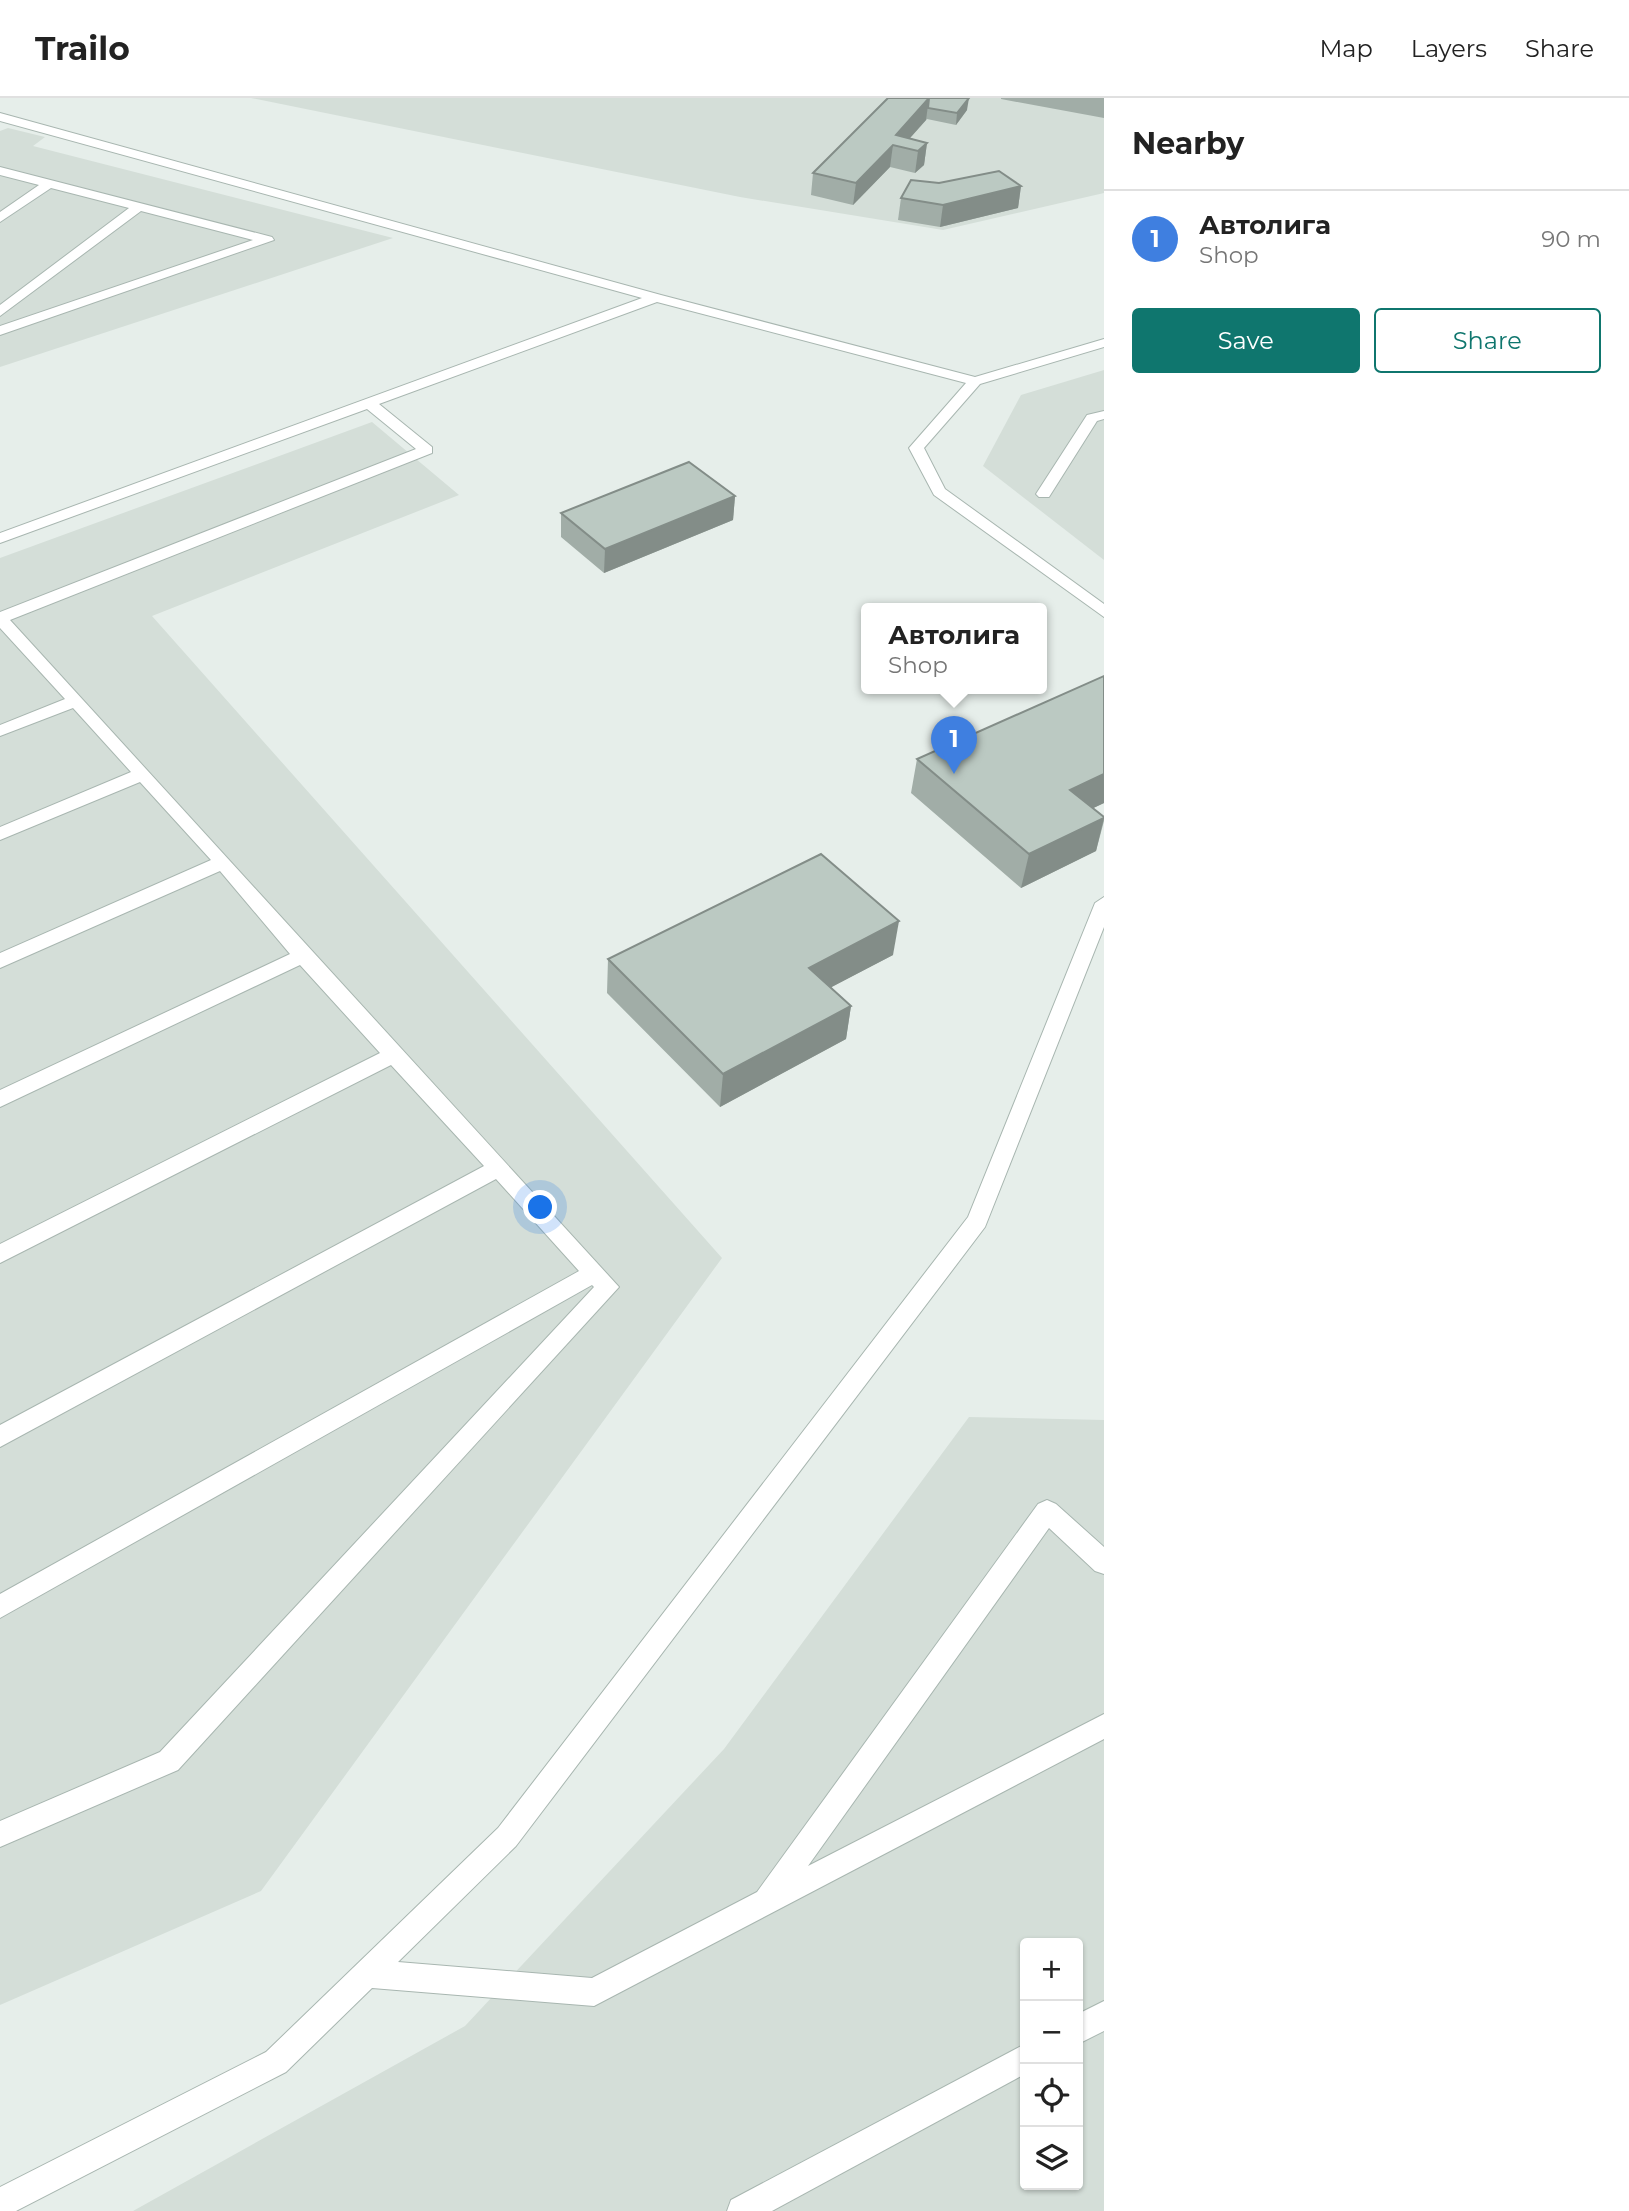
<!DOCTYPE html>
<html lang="en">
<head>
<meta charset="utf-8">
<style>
  body { margin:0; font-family:Montserrat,sans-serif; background:#f6f6f6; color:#222 }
  .controls { position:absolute; right:21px; bottom:21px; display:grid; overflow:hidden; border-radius:7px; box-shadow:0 2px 5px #0004 }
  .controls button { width:63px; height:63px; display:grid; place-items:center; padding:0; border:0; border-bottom:2px solid #e0e0e0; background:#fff; color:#222; font:35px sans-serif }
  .you { position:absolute; left:541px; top:1110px; width:24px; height:24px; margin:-18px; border:5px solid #fff; border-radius:50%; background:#1a73e8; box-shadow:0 0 0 10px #1a73e833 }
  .badge { display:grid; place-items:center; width:46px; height:46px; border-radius:50%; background:#0f766e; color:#fff; font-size:23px; font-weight:700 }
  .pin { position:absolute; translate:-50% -58px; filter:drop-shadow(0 2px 4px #0008) }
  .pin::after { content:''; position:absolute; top:37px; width:24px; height:21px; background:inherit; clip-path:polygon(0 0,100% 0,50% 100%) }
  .popup { position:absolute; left:861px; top:505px; width:186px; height:91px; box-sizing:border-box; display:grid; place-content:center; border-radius:7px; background:#fff; filter:drop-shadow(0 2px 5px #0005); font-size:23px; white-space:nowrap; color:#767676 }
  .popup b { font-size:26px; color:#222 }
  .popup::after { content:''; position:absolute; left:50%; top:100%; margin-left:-14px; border:14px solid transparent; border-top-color:#fff }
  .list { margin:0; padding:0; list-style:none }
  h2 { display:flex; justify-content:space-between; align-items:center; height:91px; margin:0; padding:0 28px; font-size:30px }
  h2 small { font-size:23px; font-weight:400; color:#767676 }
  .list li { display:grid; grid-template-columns:46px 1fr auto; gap:21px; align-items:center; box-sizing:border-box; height:98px; padding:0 28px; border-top:2px solid #e0e0e0 }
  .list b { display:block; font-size:26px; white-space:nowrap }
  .list p { margin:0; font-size:23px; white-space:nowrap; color:#767676 }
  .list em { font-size:23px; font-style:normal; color:#767676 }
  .actions { display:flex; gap:14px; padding:21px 28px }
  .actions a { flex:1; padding:16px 0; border:2px solid #0f766e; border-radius:7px; text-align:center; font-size:24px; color:#0f766e }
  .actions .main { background:#0f766e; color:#fff }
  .icon { flex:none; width:38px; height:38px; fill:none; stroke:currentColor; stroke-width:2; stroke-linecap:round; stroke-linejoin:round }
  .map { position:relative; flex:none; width:1104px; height:2113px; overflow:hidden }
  header { display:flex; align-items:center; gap:42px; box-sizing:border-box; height:98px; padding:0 35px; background:#fff; border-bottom:2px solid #e0e0e0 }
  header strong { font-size:33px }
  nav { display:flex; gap:38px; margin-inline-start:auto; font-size:24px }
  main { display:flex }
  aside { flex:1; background:#fff }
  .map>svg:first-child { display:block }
</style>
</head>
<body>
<header>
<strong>Trailo</strong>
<nav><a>Map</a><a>Layers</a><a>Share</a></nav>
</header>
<main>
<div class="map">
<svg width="1104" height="2113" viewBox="0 0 1104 2113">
  <rect width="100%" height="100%" fill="#e6eeea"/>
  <!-- built -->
  <g fill="#d4ded8" fill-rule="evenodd">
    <polygon points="251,0 1104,0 1104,95 943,132 740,99"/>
    <polygon points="8,30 45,39 33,48 393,140 0,269 0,33"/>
    <polygon points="1104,272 1104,462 983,368 1021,297"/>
    <polygon points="372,324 459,397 152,518 722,1160 261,1793 0,1907 0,460"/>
    <path d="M 969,1319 L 1104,1322 L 1104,2113 L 133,2113 L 465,1928 L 724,1651 ZM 1025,1845 L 1078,1845 L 1078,2087 L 1025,2087 Z"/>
  </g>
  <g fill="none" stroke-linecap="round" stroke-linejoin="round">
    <defs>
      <g id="minor">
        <polygon points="0,15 661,197 975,279 1104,241 1104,249 980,286 924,350 945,391 1104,506 1104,519 934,397 909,350 966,285 657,204 379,306 432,349 432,355 10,522 619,1189 178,1672 0,1749 0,1723 160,1654 594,1189 592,1187 0,1520 0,1496 579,1173 496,1081 0,1349 0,1327 484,1068 391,967 0,1165 0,1146 380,955 300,867 0,1009 0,992 290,856 220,773 0,870 0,855 211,762 140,684 0,742 0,729 131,674 73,610 0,638 0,627 65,601 0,530 0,514 416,351 367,311 0,445 0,435 642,200 0,23"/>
        <polygon points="0,69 272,139 274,142 0,237 0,228 253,142 141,113 0,218 0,207 129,110 51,90 0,124 0,114 39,87 0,77"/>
        <polygon points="1104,313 1104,321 1097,323 1049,399 1039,399 1036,396 1087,317"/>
        <polygon points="1104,799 1104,829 985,1129 516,1748 398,1864 592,1880 757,1794 1038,1406 1047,1402 1056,1406 1104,1449 1104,1476 1095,1473 1049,1430 808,1768 1104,1616 1104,1641 594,1908 372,1890 286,1974 16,2113 0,2113 0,2089 266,1954 498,1730 968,1119 1095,805"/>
        <polygon points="1104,1903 1104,1933 1078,1946 1078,1916"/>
        <polygon points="1025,1946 1025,1976 772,2113 727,2113 731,2102"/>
      </g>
    </defs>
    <!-- minor casing -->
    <use href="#minor" stroke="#a8b6b0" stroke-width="2"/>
    <!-- minor -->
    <use href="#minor" fill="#fff" fill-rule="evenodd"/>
  </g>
  <!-- wall -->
  <g fill="#a1ada7">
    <polygon points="888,0 967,12 956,27 927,21 910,40 927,45 924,67 915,75 890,69 853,107 811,97 813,75"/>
    <polygon points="1001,0 1104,0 1104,20 1001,1"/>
    <polygon points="939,85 1021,88 1018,110 940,129 898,122 901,100"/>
    <polygon points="735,398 733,422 604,475 561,439 561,415"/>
    <polygon points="1104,578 1104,705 1093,710 1104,719 1104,723 1096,753 1021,790 911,695 917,661"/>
    <polygon points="893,857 831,889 851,908 846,941 720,1009 607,895 608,861"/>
  </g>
  <!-- shaded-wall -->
  <g fill="#838d88">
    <polygon points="929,0 926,22 902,49 896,37"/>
    <polygon points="969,0 967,12 956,27 957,15"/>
    <polygon points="927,45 924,67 915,75 918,53"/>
    <polygon points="893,47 890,69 853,107 856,85"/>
    <polygon points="1021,88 1018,110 940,129 943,107"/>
    <polygon points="735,398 733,422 604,475 605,451"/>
    <polygon points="1104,676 1104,705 1062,725 1070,692"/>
    <polygon points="1104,720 1096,753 1021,790 1029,756"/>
    <polygon points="899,823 893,857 805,903 809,870"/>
    <polygon points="851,908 846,941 720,1009 723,976"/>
  </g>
  <!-- building -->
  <g fill="#bbc9c2" stroke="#838d88" stroke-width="2">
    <polygon points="888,0 929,0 896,37 927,45 918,53 893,47 856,85 813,75"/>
    <polygon points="929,0 969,0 957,15 928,10"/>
    <polygon points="999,73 1021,88 943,107 901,100 911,82 939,85"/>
    <polygon points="689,364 735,398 605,451 561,415"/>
    <polygon points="1104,578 1104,676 1070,692 1104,719 1104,720 1029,756 917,661"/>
    <polygon points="821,756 899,823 809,870 851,908 723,976 608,861"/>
  </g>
</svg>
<div class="controls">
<button>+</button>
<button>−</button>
<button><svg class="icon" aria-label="locate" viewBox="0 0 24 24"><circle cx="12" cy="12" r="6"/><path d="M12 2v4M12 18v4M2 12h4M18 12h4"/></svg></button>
<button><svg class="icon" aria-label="layers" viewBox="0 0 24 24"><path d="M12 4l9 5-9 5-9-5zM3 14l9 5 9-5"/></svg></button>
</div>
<div class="you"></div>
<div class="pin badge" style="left:954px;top:676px;background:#3f7fe0">1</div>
<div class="popup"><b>Автолига</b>Shop</div>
</div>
<aside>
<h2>Nearby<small></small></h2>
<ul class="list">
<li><span class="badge" style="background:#3f7fe0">1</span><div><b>Автолига</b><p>Shop</p></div><em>90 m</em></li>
</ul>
<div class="actions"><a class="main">Save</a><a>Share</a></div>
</aside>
</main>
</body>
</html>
